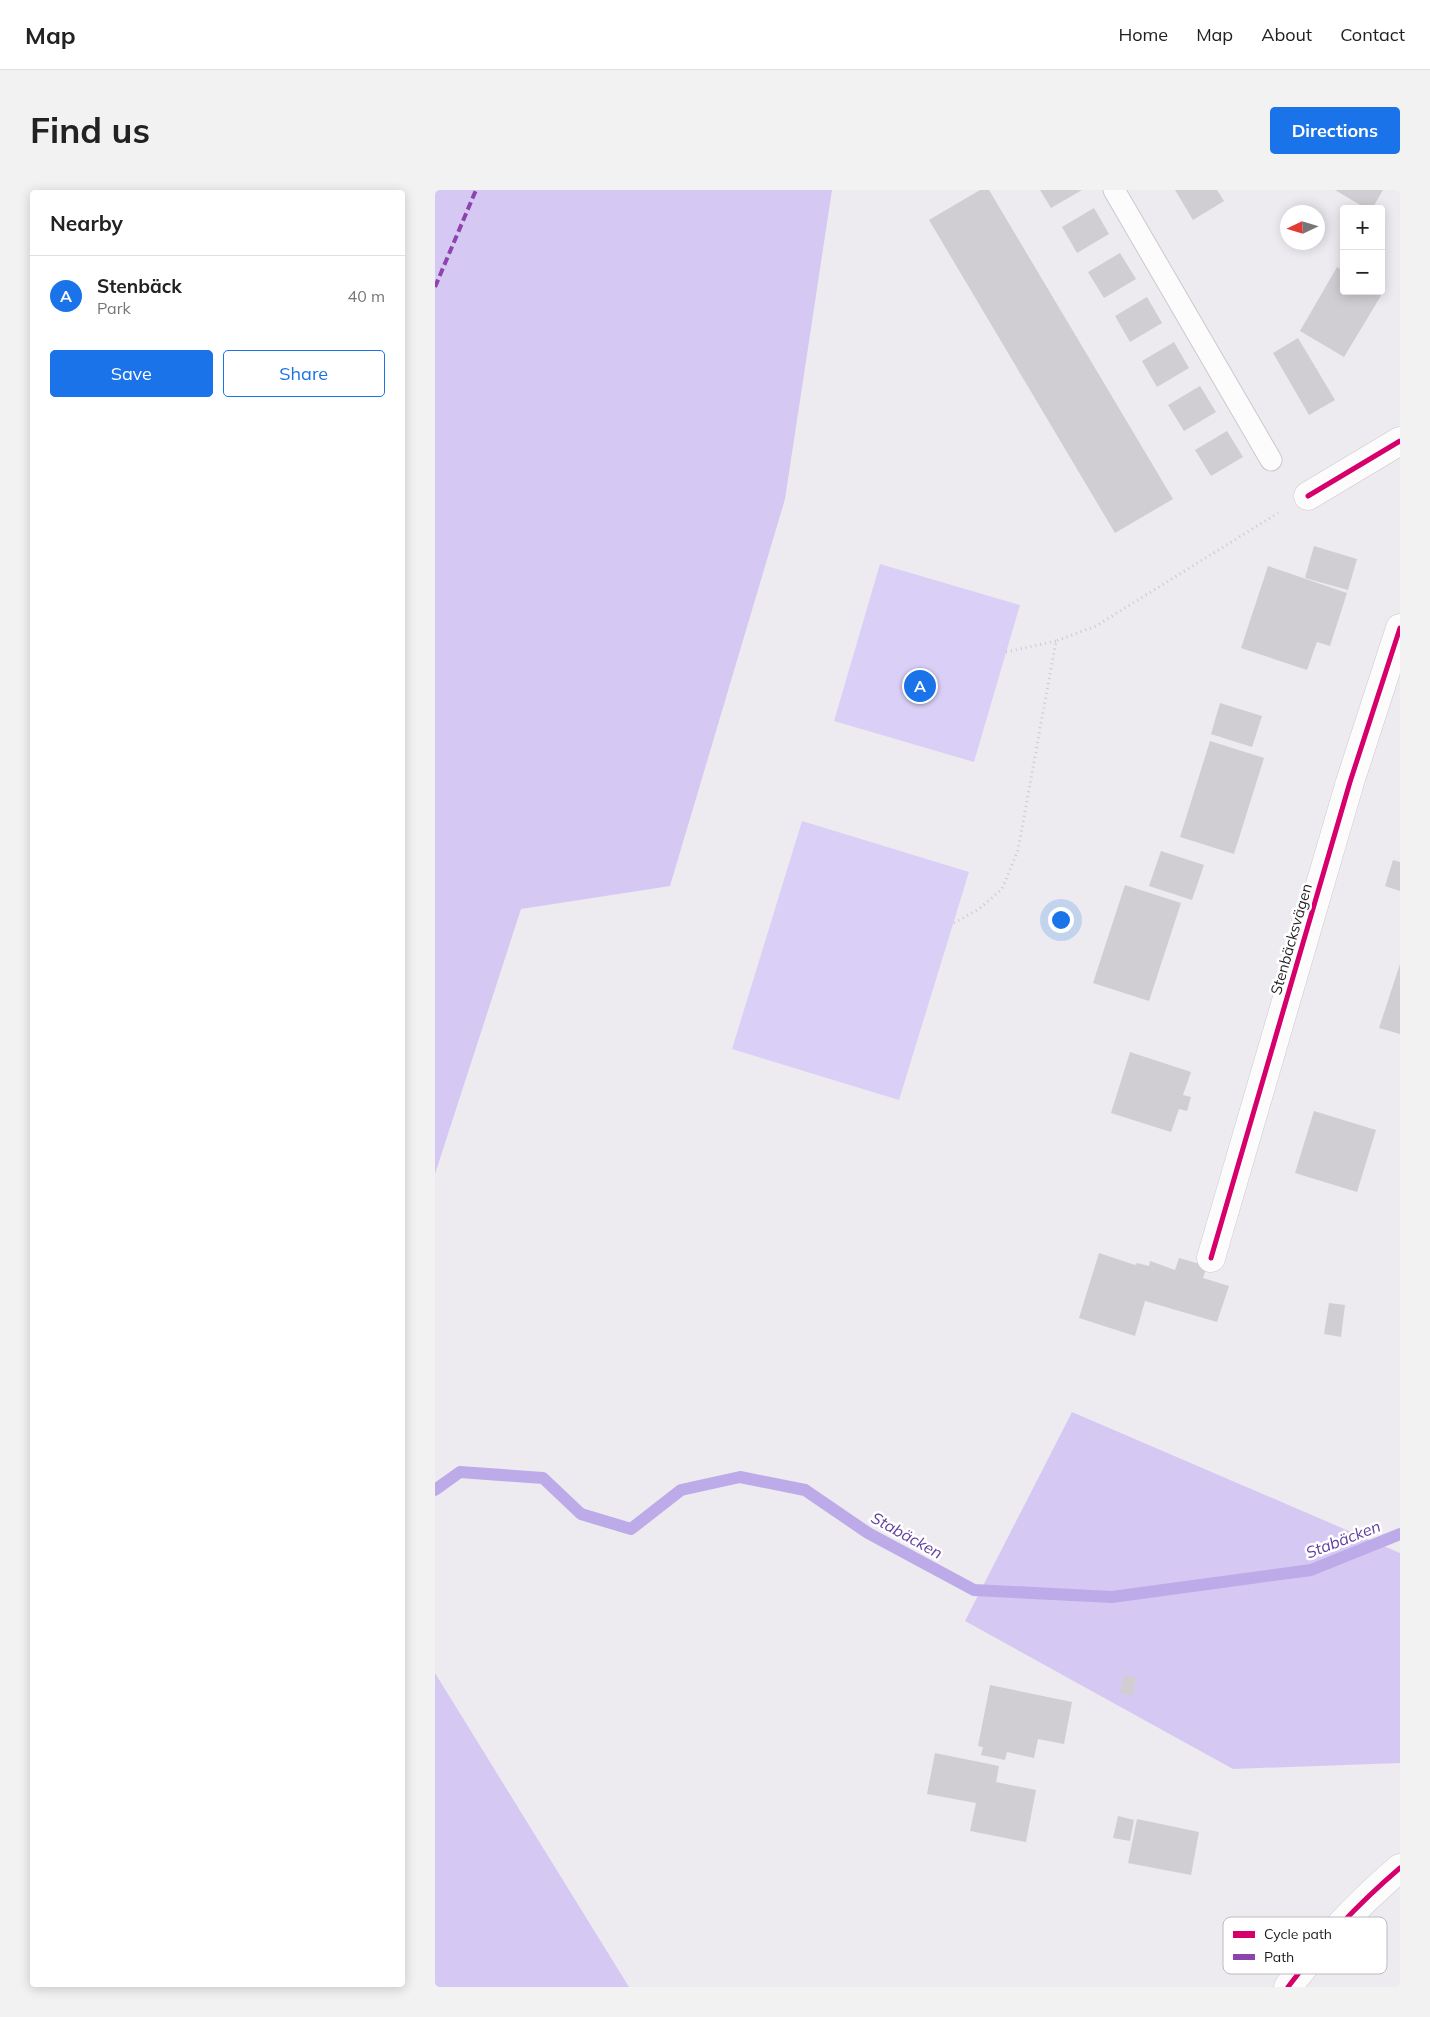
<!DOCTYPE html>
<html lang="en">
<head>
<meta charset="utf-8">
<style>
  body { margin:0; font-family:Mulish,sans-serif; background:#f2f2f2; color:#222 }
  .controls { position:absolute; right:15px; top:15px; display:grid; overflow:hidden; border-radius:5px; box-shadow:0 2px 12px #0003 }
  .controls button { width:45px; height:45px; display:grid; place-items:center; padding:0; border:0; border-bottom:1px solid #e0e0e0; background:#fff; color:#222; font:25px sans-serif }
  .compass { position:absolute; left:845px; top:15px; width:45px; height:45px; border-radius:50%; background:#fff; box-shadow:0 2px 12px #0003; rotate:266deg }
  .you { position:absolute; left:625px; top:729px; width:18px; height:18px; margin:-12px; border:4px solid #fff; border-radius:50%; background:#1a73e8; box-shadow:0 0 0 8px #1a73e833 }
  .badge { display:grid; place-items:center; width:32px; height:32px; border-radius:50%; background:#1a73e8; color:#fff; font-size:16px; font-weight:700 }
  .pin { position:absolute; translate:-50% -50%; border:2px solid #fff; box-shadow:0 1px 5px #0006 }
  .list { margin:0; padding:0; list-style:none }
  h2 { display:flex; justify-content:space-between; align-items:center; height:65px; margin:0; padding:0 20px; font-size:21px }
  h2 small { font-size:16px; font-weight:400; color:#767676 }
  .list li { display:grid; grid-template-columns:32px 1fr auto; gap:15px; align-items:center; box-sizing:border-box; height:80px; padding:0 20px; border-top:1px solid #e0e0e0 }
  .list b { display:block; font-size:19px; white-space:nowrap }
  .list p { margin:0; font-size:16px; white-space:nowrap; color:#767676 }
  .list em { font-size:16px; font-style:normal; color:#767676 }
  .actions { display:flex; gap:10px; padding:15px 20px }
  .actions a { flex:1; padding:11px 0; border:1px solid #1a73e8; border-radius:5px; text-align:center; font-size:18px; color:#1a73e8 }
  .actions .main { background:#1a73e8; color:#fff }
  .map { position:relative; flex:none; width:965px; height:1797px; overflow:hidden; border-radius:5px }
  header { display:flex; align-items:center; gap:30px; box-sizing:border-box; height:70px; padding:0 25px; background:#fff; border-bottom:1px solid #e0e0e0 }
  header strong { font-size:24px }
  nav { display:flex; gap:28px; margin-inline-start:auto; font-size:18px }
  .intro { display:flex; align-items:center; justify-content:space-between; box-sizing:border-box; height:120px; padding:0 30px }
  h1 { margin:0; font-size:35px }
  .button { padding:12px 22px; border-radius:5px; background:#1a73e8; color:#fff; font-size:18px; font-weight:700 }
  main { display:flex; gap:30px; padding:0 30px }
  aside { flex:1; background:#fff; border-radius:5px; box-shadow:0 2px 12px #0003 }
  .map>svg:first-child { display:block }
</style>
</head>
<body>
<header>
<strong>Map</strong>
<nav><a>Home</a><a>Map</a><a>About</a><a>Contact</a></nav>
</header>
<div class="intro"><h1>Find us</h1><a class="button">Directions</a></div>
<main>
<aside>
<h2>Nearby<small></small></h2>
<ul class="list">
<li><span class="badge">A</span><div><b>Stenbäck</b><p>Park</p></div><em>40 m</em></li>
</ul>
<div class="actions"><a class="main">Save</a><a>Share</a></div>
</aside>
<div class="map">
<svg width="965" height="1797" viewBox="0 0 965 1797">
  <rect width="100%" height="100%" fill="#edebf0"/>
  <!-- green -->
  <g fill="#dad0f7">
    <polygon points="445,374 585,415 539,572 399,531"/>
    <polygon points="367,631 534,682 464,910 297,859"/>
  </g>
  <!-- forest -->
  <g fill="#d5c9f3">
    <polygon points="0,0 397,0 350,309 235,696 86,719 0,984"/>
    <polygon points="637,1222 965,1363 965,1573 798,1579 530,1431"/>
    <polygon points="0,1483 194,1797 0,1797"/>
  </g>
  <g fill="none" stroke-linecap="round" stroke-linejoin="round">
    <!-- stream -->
    <polyline stroke="#bdabe9" stroke-width="12" points="0,1300 25,1282 108,1288 146,1324 196,1339 246,1300 305,1287 370,1300 433,1343 539,1400 677,1407 876,1380 965,1344"/>
  </g>
  <!-- building -->
  <g fill="#d0ced2">
    <polygon points="545,0 554,0 738,309 680,343 494,30"/>
    <polygon points="605,0 647,0 616,18"/>
    <polygon points="740,0 782,0 789,11 758,30"/>
    <polygon points="900,0 948,0 937,19 932,19"/>
    <polygon points="659,18 674,44 642,63 627,37"/>
    <polygon points="685,63 701,89 669,108 653,82"/>
    <polygon points="902,77 909,81 909,101 943,101 947,104 909,167 865,141"/>
    <polygon points="712,107 727,133 695,152 680,126"/>
    <polygon points="863,148 900,210 874,225 838,163"/>
    <polygon points="739,152 754,178 722,197 707,171"/>
    <polygon points="765,196 781,222 749,241 733,215"/>
    <polygon points="792,241 808,267 776,286 760,260"/>
    <polygon points="879,356 922,369 913,400 870,388"/>
    <polygon points="833,376 912,403 895,456 882,452 872,480 806,458"/>
    <polygon points="785,513 827,526 817,557 776,544"/>
    <polygon points="775,551 829,568 799,664 745,647"/>
    <polygon points="726,661 769,675 757,710 714,696"/>
    <polygon points="958,670 965,672 965,701 950,696"/>
    <polygon points="690,695 746,713 714,811 658,793"/>
    <polygon points="965,774 965,844 944,838"/>
    <polygon points="695,862 756,882 748,905 756,907 752,921 744,919 736,942 676,923"/>
    <polygon points="879,921 941,940 922,1002 860,983"/>
    <polygon points="664,1063 700,1075 702,1073 714,1076 715,1071 740,1080 744,1068 772,1076 768,1088 794,1096 782,1132 710,1111 700,1146 644,1128"/>
    <polygon points="894,1113 910,1115 906,1147 889,1144"/>
    <polygon points="689,1485 701,1488 698,1506 685,1503"/>
    <polygon points="555,1495 637,1512 629,1554 603,1549 599,1568 572,1562 570,1570 546,1565 548,1557 543,1556"/>
    <polygon points="500,1563 564,1576 561,1592 601,1600 591,1652 535,1641 541,1613 492,1604"/>
    <polygon points="683,1626 699,1630 695,1651 678,1648"/>
    <polygon points="702,1629 764,1642 756,1685 693,1673"/>
  </g>
  <g fill="none" stroke-linecap="round" stroke-linejoin="round">
    <defs>
      <polyline id="lane" points="679,0 836,270"/>
      <g id="street">
        <polyline points="873,306 965,251"/>
        <polyline points="776,1068 915,592 965,438"/>
        <path d="M 853,1797 C 886,1753 923,1714 965,1678"/>
      </g>
    </defs>
    <!-- lane casing -->
    <use href="#lane" stroke="#cbc9cd" stroke-width="23"/>
    <!-- street casing -->
    <use href="#street" stroke="#cbc9cd" stroke-width="29"/>
    <!-- path -->
    <g stroke="#cacacb" stroke-width="3" stroke-dasharray="1 4" stroke-linecap="butt">
      <polyline points="571,462 621,451"/>
      <polyline points="519,733 544,719 567,699 583,660 621,451 661,436 843,323"/>
    </g>
    <!-- lane -->
    <use href="#lane" stroke="#fcfcfd" stroke-width="21"/>
    <!-- street -->
    <use href="#street" stroke="#fcfcfd" stroke-width="28"/>
    <!-- quiet -->
    <polyline stroke="#8e44ad" stroke-width="4" stroke-dasharray="8 4" stroke-linecap="butt" points="0,97 41,0"/>
    <defs>
      <g id="cycleway">
        <polyline points="873,306 965,251"/>
        <polyline points="776,1068 915,592 965,438"/>
        <path d="M 853,1797 C 886,1753 923,1714 965,1678"/>
      </g>
    </defs>
    <!-- cycleway casing -->
    <use href="#cycleway" stroke="#fff" stroke-width="8"/>
    <!-- cycleway -->
    <use href="#cycleway" stroke="#d6006c" stroke-width="5"/>
  </g>
  <g text-anchor="middle" dominant-baseline="central" stroke-width="5" stroke-linejoin="round" paint-order="stroke">
    <!-- street labels -->
    <g font-size="15" fill="#1e1d20" stroke="#fff">
      <text transform="translate(856 749) rotate(-74)">Stenbäcksvägen</text>
    </g>
    <!-- water labels -->
    <g font-size="16" font-style="italic" fill="#623ea2" stroke="#fff">
      <text transform="translate(472 1345) rotate(29)">Stabäcken</text>
      <text transform="translate(908 1349) rotate(-21)">Stabäcken</text>
    </g>
  </g>
  <!-- legend -->
  <rect x="788" y="1727" width="164" height="57" rx="8" fill="#fff" stroke="#bcbbbc" stroke-width="1"/>
  <rect x="798" y="1741" width="22" height="7" fill="#d6006c"/>
  <rect x="798" y="1764" width="22" height="6" fill="#8e44ad"/>
  <g font-size="14" fill="#1e1d20">
    <text x="829" y="1749">Cycle path</text>
    <text x="829" y="1772">Path</text>
  </g>
</svg>
<div class="controls">
<button>+</button>
<button>−</button>
</div>
<svg class="compass" viewBox="-18 -18 36 36"><path d="M0-13l5 13h-10z" fill="#e53935"/><path d="M0 13l5-13h-10z" fill="#767676"/></svg>
<div class="you"></div>
<div class="pin badge" style="left:485px;top:496px">A</div>
</div>
</main>
</body>
</html>
